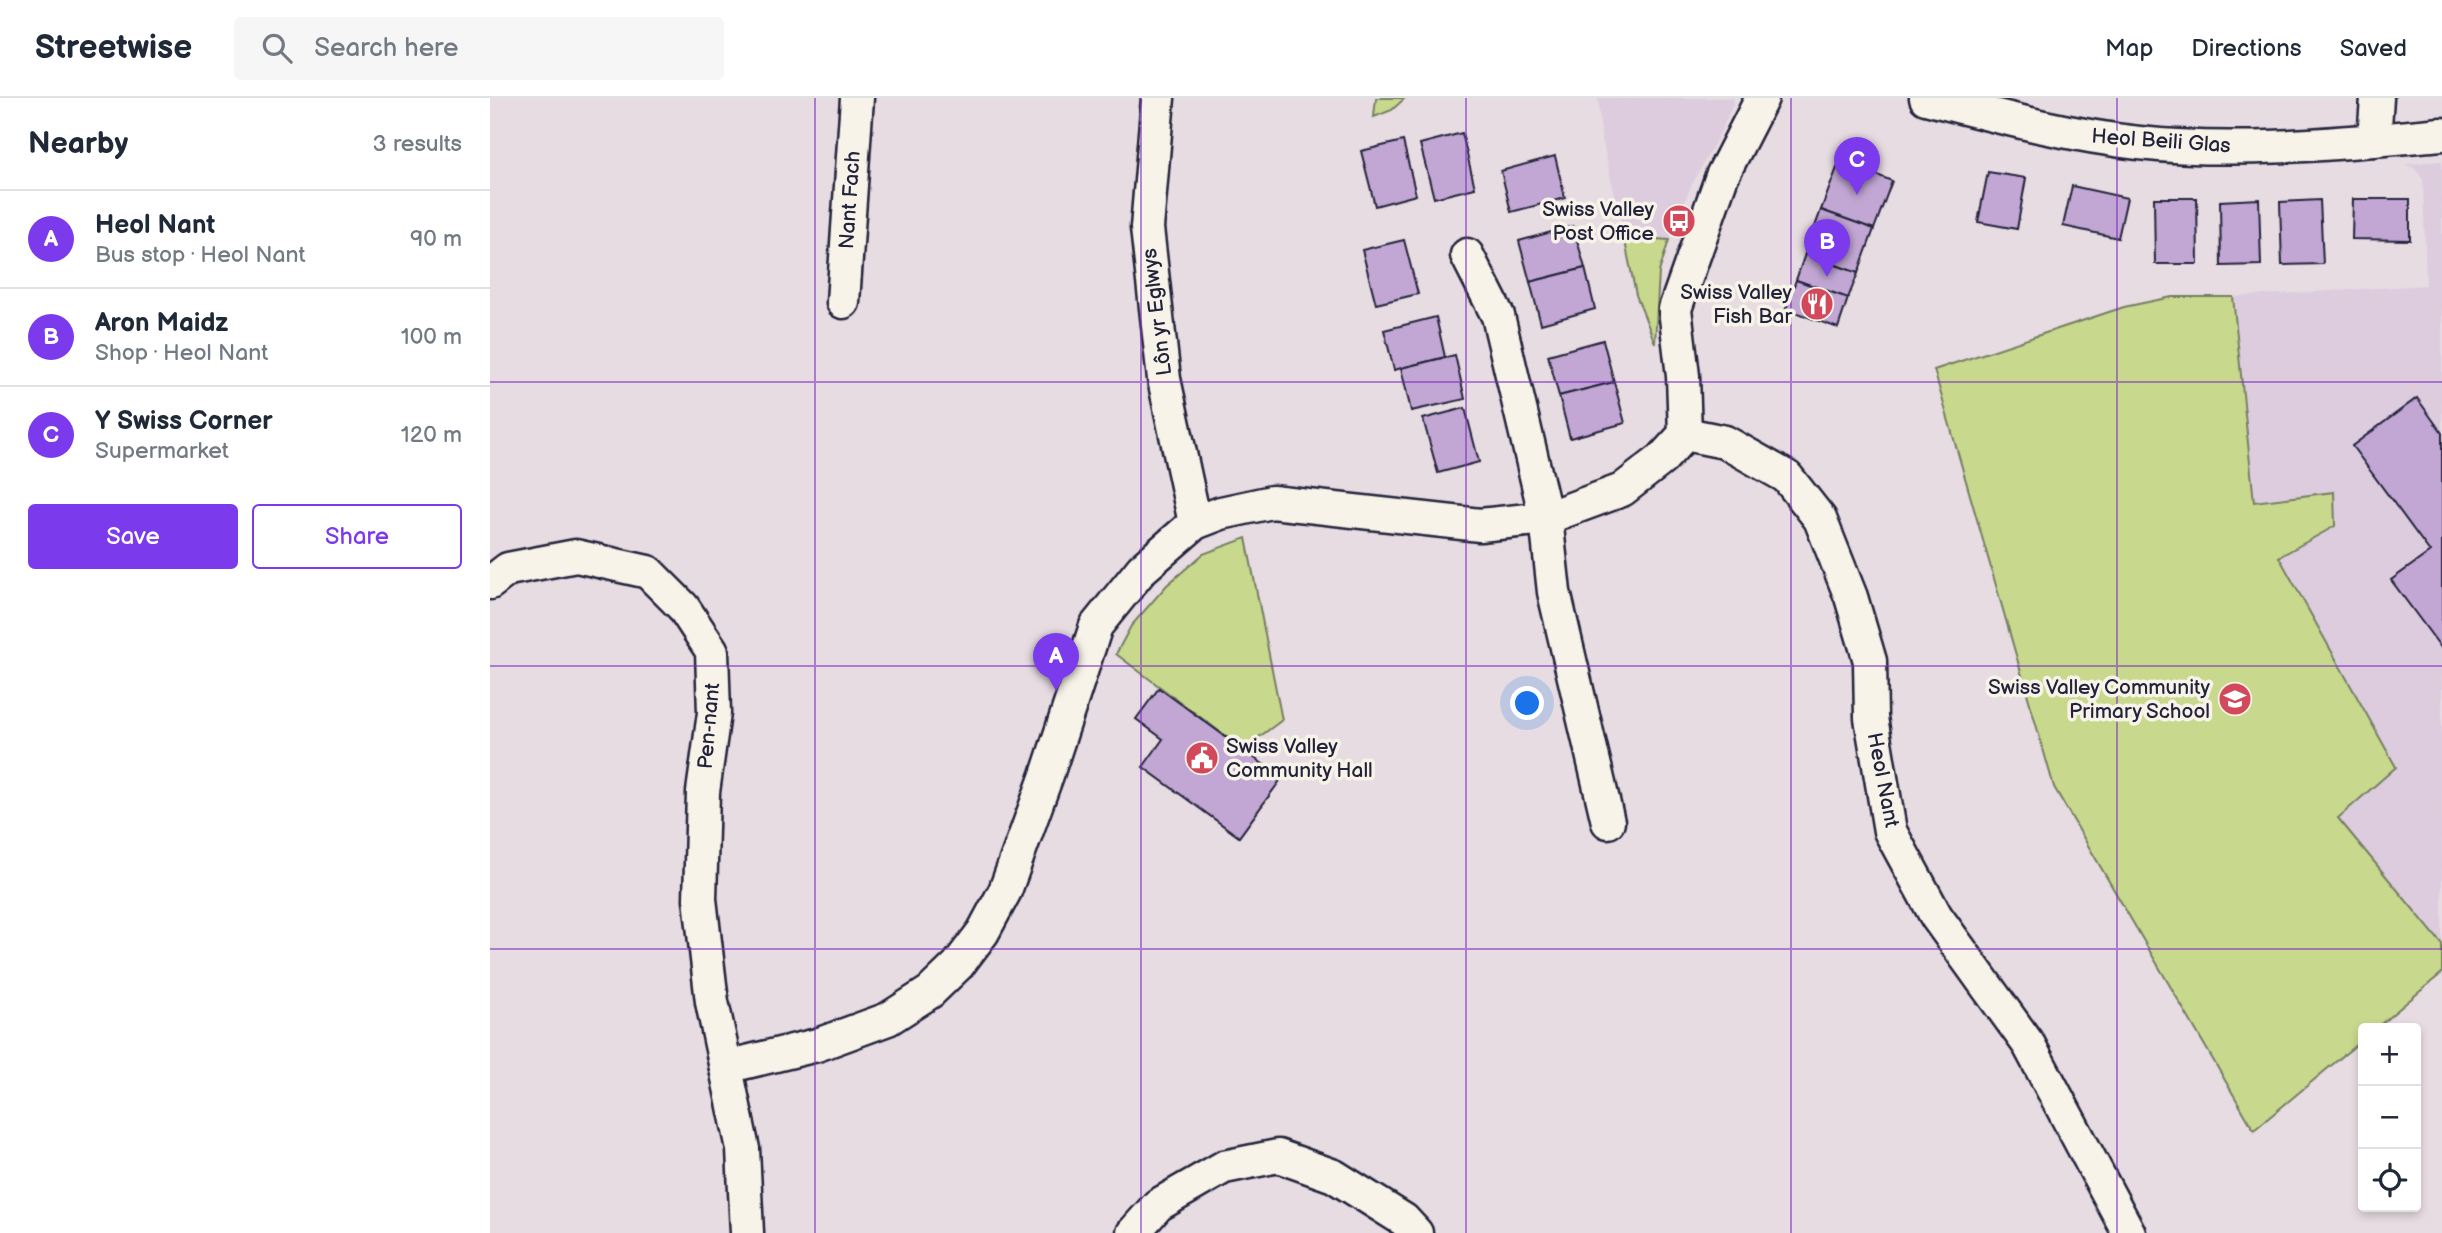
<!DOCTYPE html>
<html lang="en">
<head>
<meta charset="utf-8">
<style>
  body { margin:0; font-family:"Balsamiq Sans",sans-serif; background:#f6f6f7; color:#1f2937 }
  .controls { position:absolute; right:21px; bottom:21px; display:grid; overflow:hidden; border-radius:7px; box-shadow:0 4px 10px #0003 }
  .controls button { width:63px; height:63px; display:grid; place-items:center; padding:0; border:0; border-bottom:2px solid #e0e1e3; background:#fff; color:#1f2937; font:35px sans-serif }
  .you { position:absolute; left:1038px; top:606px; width:24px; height:24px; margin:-18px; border:5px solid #fff; border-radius:50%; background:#1a73e8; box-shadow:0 0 0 10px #1a73e833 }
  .badge { display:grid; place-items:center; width:46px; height:46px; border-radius:50%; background:#7c3aed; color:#fff; font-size:23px; font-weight:700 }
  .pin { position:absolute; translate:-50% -58px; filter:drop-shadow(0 2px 4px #0008) }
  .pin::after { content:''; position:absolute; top:37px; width:24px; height:21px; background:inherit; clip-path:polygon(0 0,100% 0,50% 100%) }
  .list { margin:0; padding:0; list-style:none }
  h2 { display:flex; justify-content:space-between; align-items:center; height:91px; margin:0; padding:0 28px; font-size:30px }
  h2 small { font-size:23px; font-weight:400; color:#747a83 }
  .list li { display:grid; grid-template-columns:46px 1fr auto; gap:21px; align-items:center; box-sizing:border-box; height:98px; padding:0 28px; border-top:2px solid #e0e1e3 }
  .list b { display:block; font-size:26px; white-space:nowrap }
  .list p { margin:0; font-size:23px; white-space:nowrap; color:#747a83 }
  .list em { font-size:23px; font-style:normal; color:#747a83 }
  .actions { display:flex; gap:14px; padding:21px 28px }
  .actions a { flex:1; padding:16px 0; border:2px solid #7c3aed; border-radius:7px; text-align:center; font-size:24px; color:#7c3aed }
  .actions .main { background:#7c3aed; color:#fff }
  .icon { flex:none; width:38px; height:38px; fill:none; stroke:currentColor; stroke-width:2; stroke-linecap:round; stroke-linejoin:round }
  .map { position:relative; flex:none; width:1952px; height:1135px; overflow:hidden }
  header { display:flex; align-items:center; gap:42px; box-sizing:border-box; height:98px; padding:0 35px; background:#fff; border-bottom:2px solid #e0e1e3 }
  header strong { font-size:33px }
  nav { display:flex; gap:38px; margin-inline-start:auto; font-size:24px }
  .search { width:490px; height:63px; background:#f6f6f7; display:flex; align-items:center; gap:18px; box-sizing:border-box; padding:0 24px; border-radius:7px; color:#747a83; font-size:26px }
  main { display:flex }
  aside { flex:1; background:#fff }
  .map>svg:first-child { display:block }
</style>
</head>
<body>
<header>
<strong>Streetwise</strong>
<div class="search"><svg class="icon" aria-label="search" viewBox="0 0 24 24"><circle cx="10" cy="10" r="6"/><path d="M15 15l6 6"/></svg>Search here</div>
<nav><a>Map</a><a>Directions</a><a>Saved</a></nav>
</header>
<main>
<aside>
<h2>Nearby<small>3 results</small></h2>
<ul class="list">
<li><span class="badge">A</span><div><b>Heol Nant</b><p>Bus stop · Heol Nant</p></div><em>90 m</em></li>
<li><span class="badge">B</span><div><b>Aron Maidz</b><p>Shop · Heol Nant</p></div><em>100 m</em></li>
<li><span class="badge">C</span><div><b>Y Swiss Corner</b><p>Supermarket</p></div><em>120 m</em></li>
</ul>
<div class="actions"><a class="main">Save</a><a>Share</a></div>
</aside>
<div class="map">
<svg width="1952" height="1135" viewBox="0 0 1952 1135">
  <rect width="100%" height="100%" fill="#e7dce2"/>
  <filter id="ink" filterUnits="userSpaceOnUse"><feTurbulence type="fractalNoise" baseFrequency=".0143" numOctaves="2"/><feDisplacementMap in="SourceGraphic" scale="14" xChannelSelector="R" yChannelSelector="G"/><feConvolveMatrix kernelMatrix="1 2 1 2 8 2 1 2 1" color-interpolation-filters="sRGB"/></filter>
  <g filter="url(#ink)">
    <!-- built -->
    <g fill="#dcccde">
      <polygon points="1108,0 1243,0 1244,3 1232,31 1200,90 1179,142 1134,139 1111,36"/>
      <polygon points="1952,63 1952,876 1886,930 1873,930 1873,941 1764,1032 1564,689 1444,272 1634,209 1682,199 1743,199 1936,187 1933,81 1924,70 1915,66"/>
    </g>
    <!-- green -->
    <g fill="#c8d98d" stroke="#757e64" stroke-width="2">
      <polygon points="886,0 915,0 902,12 884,19"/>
      <polygon points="1134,139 1179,142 1169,174 1165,245 1146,197"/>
      <polygon points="1682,199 1743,199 1764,404 1844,394 1845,428 1789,459 1906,669 1848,720 1952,846 1952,875 1886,930 1873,930 1873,941 1764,1032 1564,689 1444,272 1634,209"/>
      <polygon points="756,440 792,622 753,651 626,556 641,528 677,487 713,456"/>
    </g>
    <!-- building -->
    <g fill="#c2a7d4" stroke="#22223b" stroke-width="2">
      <polygon points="972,35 985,90 944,100 930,46"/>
      <polygon points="913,43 926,97 885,108 871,53"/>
      <polygon points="1065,58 1075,100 1021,114 1011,73"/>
      <polygon points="1350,62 1402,83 1384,131 1331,112"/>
      <polygon points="1498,74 1536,80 1527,131 1488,124"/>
      <polygon points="1582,88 1637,100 1628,140 1573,128"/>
      <polygon points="1664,100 1707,100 1708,166 1665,166"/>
      <polygon points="1769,101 1771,167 1731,168 1730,103"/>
      <polygon points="1863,101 1920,101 1920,142 1862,141"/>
      <polygon points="1830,102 1833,166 1792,167 1790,104"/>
      <polygon points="1331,112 1384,131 1368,175 1315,156"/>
      <polygon points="1083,128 1095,170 1040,184 1029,143"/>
      <polygon points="914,142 928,196 886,206 872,152"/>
      <polygon points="1315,156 1368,175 1358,200 1306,182"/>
      <polygon points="1095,170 1105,211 1051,226 1040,184"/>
      <polygon points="1306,182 1358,200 1348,230 1296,211"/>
      <polygon points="946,219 955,259 904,272 894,232"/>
      <polygon points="1113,242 1124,284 1069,298 1058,257"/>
      <polygon points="965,257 975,301 921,313 911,270"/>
      <polygon points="1124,284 1135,325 1080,340 1069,298"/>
      <polygon points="1927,300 1952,335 1952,551 1901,482 1940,454 1862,348"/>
      <polygon points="975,310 989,364 948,375 933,321"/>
      <polygon points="669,590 792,680 749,739 653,669 673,641 646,621"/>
    </g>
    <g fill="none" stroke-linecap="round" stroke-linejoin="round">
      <defs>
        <g id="minor">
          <polyline points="668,0 657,130 674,281 705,425"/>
          <path d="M 1436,0 C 1506,18 1576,37 1649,45 C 1747,56 1854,45 1952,36"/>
          <polyline points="1884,42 1887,0"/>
          <polyline points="977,157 1008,218 1056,420 1064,494 1118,724"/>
          <polyline points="353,204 367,0"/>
          <polyline points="1195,336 1235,344 1297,379 1330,421 1361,499 1380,563 1381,620 1400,733 1446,818 1539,947 1639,1135"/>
          <polyline points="0,485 18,471 86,458 158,474 193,509 222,553 224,615 213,694 210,801 222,904 253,1051 257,1135"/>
          <polyline points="236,969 327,947 398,921 440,894 468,867 493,834 515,793 557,677 606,528 652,471 705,425 731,415 782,404 990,427 1056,420 1132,392 1172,361 1195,336 1193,278 1185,211 1232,78 1272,0"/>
          <polyline points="643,1135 668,1107 734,1069 788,1058 844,1078 914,1122 926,1135"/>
        </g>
      </defs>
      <!-- minor casing -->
      <use href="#minor" stroke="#22223b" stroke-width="37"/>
      <!-- minor -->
      <use href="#minor" stroke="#f7f3e8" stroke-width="32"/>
    </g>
  </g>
  <!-- grid -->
  <path fill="none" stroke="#7b2cbf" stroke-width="2" stroke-opacity="0.55" d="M 325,0 L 325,1135M 651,0 L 651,1135M 976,0 L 976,1135M 1301,0 L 1301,1135M 1627,0 L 1627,1135M 0,284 L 1952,284M 0,568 L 1952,568M 0,851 L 1952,851"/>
  <!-- icons -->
  <defs>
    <symbol id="bus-disc" viewBox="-11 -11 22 22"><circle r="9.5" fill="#d1495b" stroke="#f7f3e8"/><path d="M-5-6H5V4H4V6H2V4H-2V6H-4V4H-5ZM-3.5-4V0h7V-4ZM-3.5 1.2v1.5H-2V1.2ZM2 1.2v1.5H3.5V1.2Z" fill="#fff"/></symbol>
    <symbol id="restaurant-disc" viewBox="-11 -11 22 22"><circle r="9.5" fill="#d1495b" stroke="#f7f3e8"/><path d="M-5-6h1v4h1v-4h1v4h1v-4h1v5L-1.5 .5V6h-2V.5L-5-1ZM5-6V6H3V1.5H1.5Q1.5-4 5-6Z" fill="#fff"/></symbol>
    <symbol id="school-disc" viewBox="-11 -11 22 22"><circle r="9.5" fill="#d1495b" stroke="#f7f3e8"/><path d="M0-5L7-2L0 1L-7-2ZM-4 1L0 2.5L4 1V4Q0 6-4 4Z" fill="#fff"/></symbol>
    <symbol id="civic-disc" viewBox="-11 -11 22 22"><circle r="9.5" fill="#d1495b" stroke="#f7f3e8"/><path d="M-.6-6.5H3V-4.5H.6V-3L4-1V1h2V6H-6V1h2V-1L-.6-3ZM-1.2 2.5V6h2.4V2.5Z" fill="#fff"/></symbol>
  </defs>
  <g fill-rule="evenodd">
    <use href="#bus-disc" x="1170" y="104" width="38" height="38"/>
    <use href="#restaurant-disc" x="1308" y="187" width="38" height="38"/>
    <use href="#school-disc" x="1726" y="582" width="38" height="38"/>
    <use href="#civic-disc" x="693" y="641" width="38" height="38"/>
  </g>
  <g text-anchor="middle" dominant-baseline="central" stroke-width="7" stroke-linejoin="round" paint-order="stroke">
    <!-- street labels -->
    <g font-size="21" fill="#22223b" stroke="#f7f3e8">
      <text transform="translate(1671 43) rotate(4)">Heol Beili Glas</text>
      <text transform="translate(360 102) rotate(-86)">Nant Fach</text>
      <text transform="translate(667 214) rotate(-97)">Lôn yr Eglwys</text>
      <text transform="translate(219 628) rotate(-85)">Pen-nant</text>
      <text transform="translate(1393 682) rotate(79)">Heol Nant</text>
    </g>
    <!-- poi labels -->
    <g font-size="21" fill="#22223b" stroke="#f7f3e8" text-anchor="end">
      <text x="1164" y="111">Swiss Valley<tspan x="1164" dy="24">Post Office</tspan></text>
      <text x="1302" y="194">Swiss Valley<tspan x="1302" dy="24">Fish Bar</tspan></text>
      <text x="1720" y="589">Swiss Valley Community<tspan x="1720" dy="24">Primary School</tspan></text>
      <text x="736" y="648" text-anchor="start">Swiss Valley<tspan x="736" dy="24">Community Hall</tspan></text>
    </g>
  </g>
</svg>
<div class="controls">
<button>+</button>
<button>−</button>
<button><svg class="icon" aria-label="locate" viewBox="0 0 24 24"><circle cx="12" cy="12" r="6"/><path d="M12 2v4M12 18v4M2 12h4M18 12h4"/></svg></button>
</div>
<div class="you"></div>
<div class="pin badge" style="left:566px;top:593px">A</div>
<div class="pin badge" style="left:1337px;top:179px">B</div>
<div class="pin badge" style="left:1367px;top:97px">C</div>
</div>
</main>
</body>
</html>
